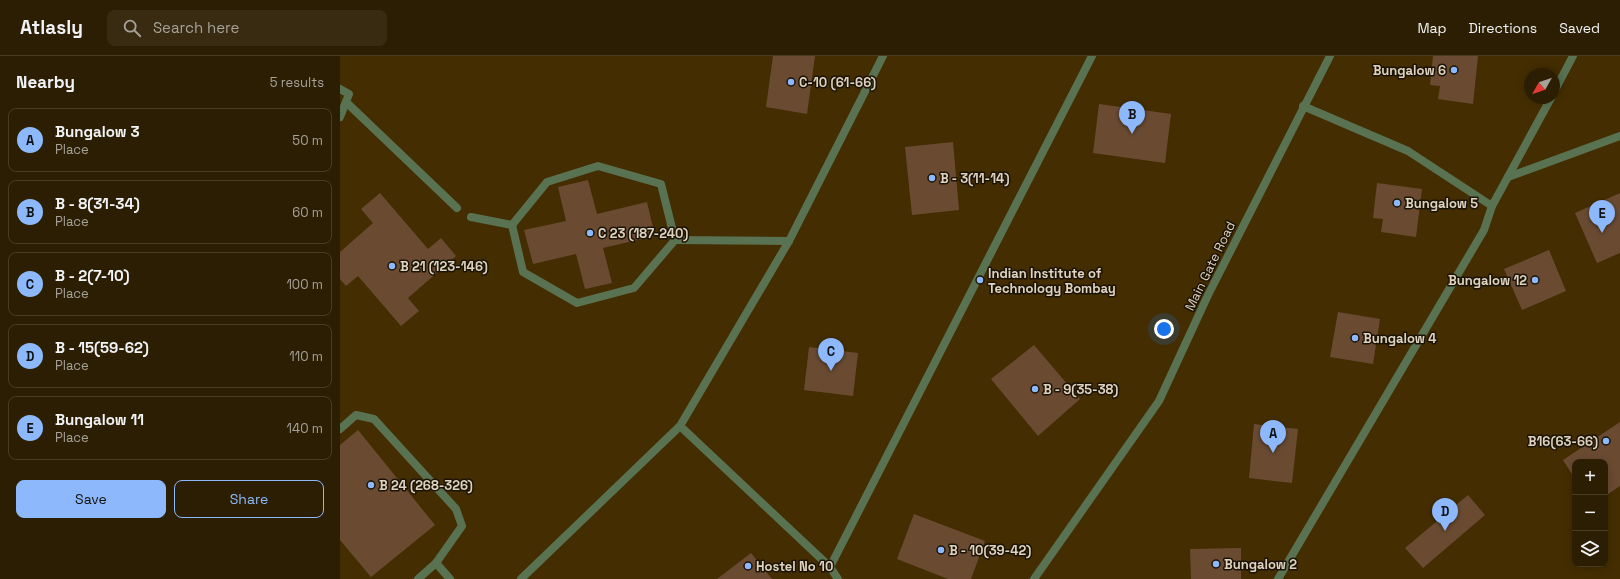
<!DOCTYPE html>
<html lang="en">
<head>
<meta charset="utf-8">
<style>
  body { margin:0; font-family:"Space Grotesk",sans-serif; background:#382b12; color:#f1f3f6 }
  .controls { position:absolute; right:12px; bottom:12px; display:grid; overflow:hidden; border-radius:8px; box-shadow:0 2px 10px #0003 }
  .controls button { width:36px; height:36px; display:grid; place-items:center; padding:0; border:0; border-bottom:1px solid #483c25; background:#2c1e03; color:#f1f3f6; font:20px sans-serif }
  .compass { position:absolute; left:1184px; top:12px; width:36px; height:36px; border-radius:50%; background:#2c1e03; box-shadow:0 2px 10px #0003; rotate:230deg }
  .you { position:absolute; left:824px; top:273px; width:14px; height:14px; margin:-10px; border:3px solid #fff; border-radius:50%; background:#1a73e8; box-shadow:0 0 0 6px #1a73e833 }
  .badge { display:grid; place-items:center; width:26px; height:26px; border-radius:50%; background:#8db9fc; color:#111; font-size:13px; font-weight:700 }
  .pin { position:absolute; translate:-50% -33px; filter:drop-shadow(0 1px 2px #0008) }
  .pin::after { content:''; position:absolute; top:21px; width:14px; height:12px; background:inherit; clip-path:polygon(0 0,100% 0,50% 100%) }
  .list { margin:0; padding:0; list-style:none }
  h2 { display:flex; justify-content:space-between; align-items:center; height:52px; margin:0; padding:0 16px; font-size:17px }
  h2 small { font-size:13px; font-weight:400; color:#a6a29a }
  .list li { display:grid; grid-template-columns:26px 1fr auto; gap:12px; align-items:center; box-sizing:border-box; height:64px; margin:0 8px 8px; padding:0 8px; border:1px solid #483c25; border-radius:8px }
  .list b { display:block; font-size:15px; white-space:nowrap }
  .list p { margin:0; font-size:13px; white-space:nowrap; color:#a6a29a }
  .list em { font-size:13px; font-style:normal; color:#a6a29a }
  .actions { display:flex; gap:8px; padding:12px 16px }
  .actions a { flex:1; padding:9px 0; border:1px solid #8db9fc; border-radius:8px; text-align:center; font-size:14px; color:#8db9fc }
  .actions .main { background:#8db9fc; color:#111 }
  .icon { flex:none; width:22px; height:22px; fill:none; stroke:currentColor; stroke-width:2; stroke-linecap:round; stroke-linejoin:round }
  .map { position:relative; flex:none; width:1280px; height:523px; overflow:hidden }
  header { display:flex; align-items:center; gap:24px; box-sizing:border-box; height:56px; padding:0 20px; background:#2c1e03; border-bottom:1px solid #483c25 }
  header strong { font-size:19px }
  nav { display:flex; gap:22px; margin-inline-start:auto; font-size:14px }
  .search { width:280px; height:36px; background:#382b12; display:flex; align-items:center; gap:10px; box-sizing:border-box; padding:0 14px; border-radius:8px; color:#a6a29a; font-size:15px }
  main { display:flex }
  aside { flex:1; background:#2c1e03 }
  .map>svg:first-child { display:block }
</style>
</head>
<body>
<header>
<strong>Atlasly</strong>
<div class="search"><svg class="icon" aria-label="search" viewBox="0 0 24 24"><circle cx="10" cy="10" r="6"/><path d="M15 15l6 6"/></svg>Search here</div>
<nav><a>Map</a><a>Directions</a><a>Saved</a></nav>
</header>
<main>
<aside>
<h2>Nearby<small>5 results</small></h2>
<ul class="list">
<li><span class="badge">A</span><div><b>Bungalow 3</b><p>Place</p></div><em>50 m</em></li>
<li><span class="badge">B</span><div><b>B - 8(31-34)</b><p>Place</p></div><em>60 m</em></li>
<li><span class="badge">C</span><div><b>B - 2(7-10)</b><p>Place</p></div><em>100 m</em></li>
<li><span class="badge">D</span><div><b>B - 15(59-62)</b><p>Place</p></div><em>110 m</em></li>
<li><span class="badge">E</span><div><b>Bungalow 11</b><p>Place</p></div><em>140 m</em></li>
</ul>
<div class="actions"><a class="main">Save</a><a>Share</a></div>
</aside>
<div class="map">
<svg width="1280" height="523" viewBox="0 0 1280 523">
  <rect width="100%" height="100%" fill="#3b2804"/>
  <!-- built -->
  <path fill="#442d00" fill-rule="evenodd" d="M 0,0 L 1280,0 L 1280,523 L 0,523 ZM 1190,18 L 1214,18 L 1214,42 L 1190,42 ZM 1235,406 L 1265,406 L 1265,508 L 1235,508 Z"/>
  <!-- building -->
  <g fill="#6a4b32">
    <polygon points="433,0 475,0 467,58 426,51"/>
    <polygon points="1093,0 1138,0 1133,48 1098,43 1100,30 1090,29"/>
    <polygon points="759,48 831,58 825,107 753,97"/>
    <polygon points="613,86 619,154 572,159 565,91"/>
    <polygon points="248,124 257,158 307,146 315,180 263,192 272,227 245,233 236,198 193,208 184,174 226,165 218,131"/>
    <polygon points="1037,127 1082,133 1076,181 1041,176 1043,163 1033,162"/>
    <polygon points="40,137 88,193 101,182 116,200 68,242 79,255 61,270 18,220 6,230 0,223 0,196 33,167 21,153"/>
    <polygon points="1280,137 1280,197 1257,207 1235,157"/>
    <polygon points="1209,194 1226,235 1182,254 1164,213"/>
    <polygon points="998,256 1040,263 1033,308 990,301"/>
    <polygon points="694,289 740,343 698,380 651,323"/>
    <polygon points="469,291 518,297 513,340 464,334"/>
    <polygon points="1280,366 1280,430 1265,440 1265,406 1235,406 1235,423 1223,404"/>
    <polygon points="914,368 958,373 952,427 909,422"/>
    <polygon points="18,374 95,469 31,521 0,484 0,389"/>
    <polygon points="1128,439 1145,459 1083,512 1065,492"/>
    <polygon points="574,458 645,485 631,523 608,523 557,503"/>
    <polygon points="901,492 901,523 851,523 850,493"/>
    <polygon points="411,497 432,523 377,523"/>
  </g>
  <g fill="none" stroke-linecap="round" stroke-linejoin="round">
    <!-- lane -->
    <g stroke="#597352" stroke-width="8">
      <polyline points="0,33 9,38 0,61"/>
      <polyline points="1214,36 1233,0"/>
      <polyline points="6,46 117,152"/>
      <polyline points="963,50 1068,95 1152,150"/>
      <polygon points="258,110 321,128 335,184 294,232 237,247 183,216 172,169 207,126"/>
      <polyline points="1168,121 1280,80"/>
      <polyline points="131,161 172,169"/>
      <polyline points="335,184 449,185"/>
      <polyline points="340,370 490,511 498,523"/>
      <polyline points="0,373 16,359 34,363 116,453 122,470 96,507 78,523"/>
      <polyline points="96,507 110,523"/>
      <polyline points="490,511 752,0"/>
      <polyline points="181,523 340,370 449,185 543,0"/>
      <polyline points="694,523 819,345 868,239 990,0"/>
      <polyline points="938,523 1144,174 1152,150 1211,42"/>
    </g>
  </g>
  <!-- markers -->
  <g fill="#8db9fc" stroke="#1b1305" stroke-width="1.5">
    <circle cx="1114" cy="14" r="4"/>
    <circle cx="451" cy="26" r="4"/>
    <circle cx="592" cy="122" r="4"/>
    <circle cx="1057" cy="147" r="4"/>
    <circle cx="250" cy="177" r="4"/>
    <circle cx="52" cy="210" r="4"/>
    <circle cx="640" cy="224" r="4"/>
    <circle cx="1195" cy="224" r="4"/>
    <circle cx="1015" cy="282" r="4"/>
    <circle cx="695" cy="333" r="4"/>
    <circle cx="1266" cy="385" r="4"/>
    <circle cx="31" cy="429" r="4"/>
    <circle cx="601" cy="494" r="4"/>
    <circle cx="876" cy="508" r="4"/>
    <circle cx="408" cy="510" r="4"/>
  </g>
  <g text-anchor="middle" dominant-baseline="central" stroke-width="3" stroke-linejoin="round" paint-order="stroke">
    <!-- poi labels -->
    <g font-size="13" font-weight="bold" fill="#dfd3c0" stroke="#1b1305" text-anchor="start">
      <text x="1106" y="14" text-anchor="end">Bungalow 6</text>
      <text x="459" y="26">C-10 (61-66)</text>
      <text x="600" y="122">B - 3(11-14)</text>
      <text x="1065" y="147">Bungalow 5</text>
      <text x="258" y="177">C 23 (187-240)</text>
      <text x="60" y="210">B 21 (123-146)</text>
      <text x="648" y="217">Indian Institute of<tspan x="648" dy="15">Technology Bombay</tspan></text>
      <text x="1187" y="224" text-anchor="end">Bungalow 12</text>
      <text x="1023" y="282">Bungalow 4</text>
      <text x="703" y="333">B - 9(35-38)</text>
      <text x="1258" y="385" text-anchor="end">B16(63-66)</text>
      <text x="39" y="429">B 24 (268-326)</text>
      <text x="609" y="494">B - 10(39-42)</text>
      <text x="884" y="508">Bungalow 2</text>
      <text x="416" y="510">Hostel No 10</text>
    </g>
    <!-- street labels -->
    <g font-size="13" fill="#dfd3c0" stroke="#1b1305">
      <text transform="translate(870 210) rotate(-64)">Main Gate Road</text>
    </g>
  </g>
</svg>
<div class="controls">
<button>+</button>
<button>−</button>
<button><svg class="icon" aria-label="layers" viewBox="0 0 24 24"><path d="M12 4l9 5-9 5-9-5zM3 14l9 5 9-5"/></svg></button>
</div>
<svg class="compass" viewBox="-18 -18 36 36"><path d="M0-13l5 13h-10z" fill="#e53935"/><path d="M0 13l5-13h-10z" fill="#a6a29a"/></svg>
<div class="you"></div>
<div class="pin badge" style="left:933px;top:397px">A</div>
<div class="pin badge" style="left:792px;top:78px">B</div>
<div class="pin badge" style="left:491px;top:315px">C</div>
<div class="pin badge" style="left:1105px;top:475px">D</div>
<div class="pin badge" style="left:1262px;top:177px">E</div>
</div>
</main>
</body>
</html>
